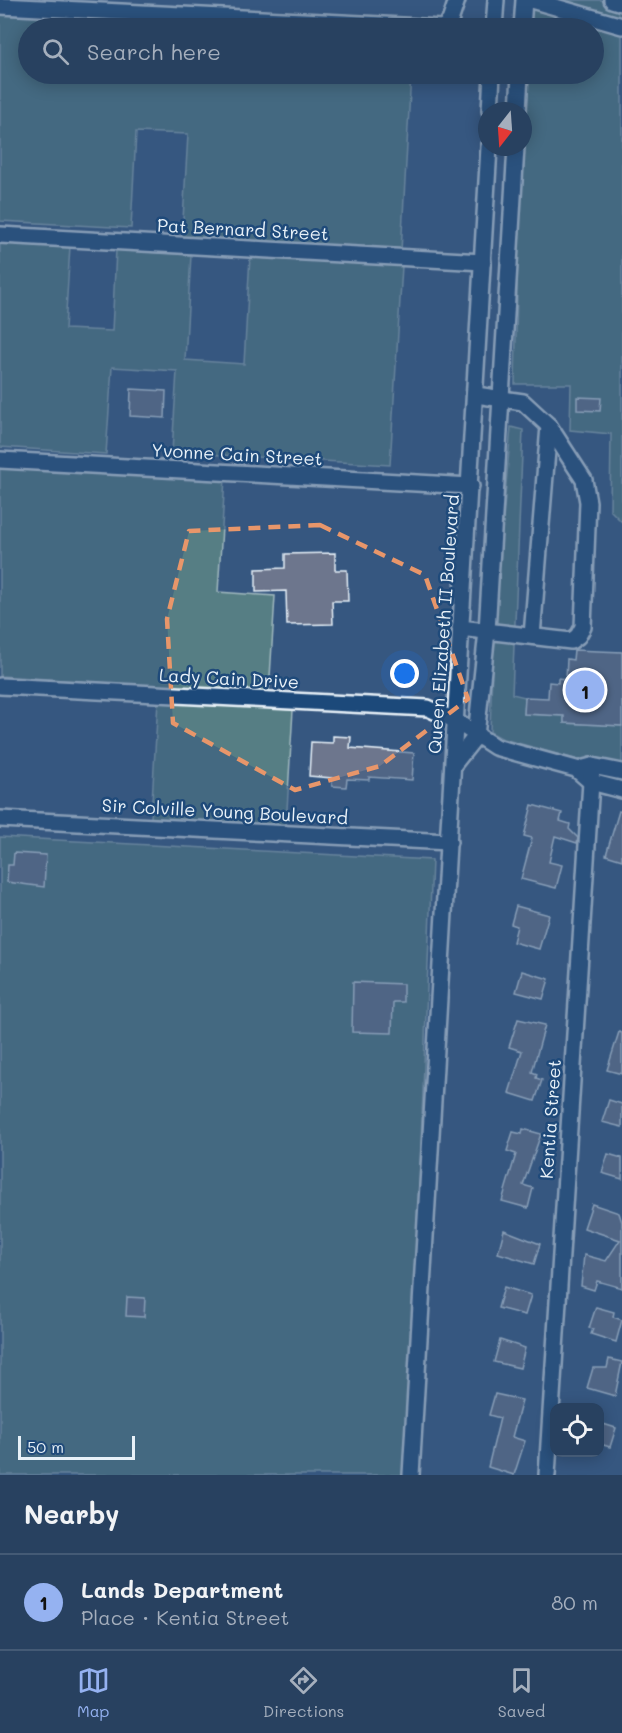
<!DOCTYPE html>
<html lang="en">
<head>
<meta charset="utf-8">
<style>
  body { margin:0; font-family:Mali,sans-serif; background:#344c69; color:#f1f3f6 }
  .controls { position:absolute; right:18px; bottom:18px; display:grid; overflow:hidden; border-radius:12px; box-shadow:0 3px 15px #0003 }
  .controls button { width:54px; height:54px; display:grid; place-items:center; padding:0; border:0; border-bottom:2px solid #445a75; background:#284160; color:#f1f3f6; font:30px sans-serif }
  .compass { position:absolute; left:478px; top:102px; width:54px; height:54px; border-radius:50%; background:#284160; box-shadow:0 3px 15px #0003; rotate:197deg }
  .scale { position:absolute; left:18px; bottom:15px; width:117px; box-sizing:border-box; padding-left:6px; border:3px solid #e8f1f8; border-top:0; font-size:16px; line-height:21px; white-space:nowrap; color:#e8f1f8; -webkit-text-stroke:4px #1f4a7a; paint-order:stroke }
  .you { position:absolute; left:405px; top:674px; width:21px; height:21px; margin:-15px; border:4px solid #fff; border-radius:50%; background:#1a73e8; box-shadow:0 0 0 9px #1a73e833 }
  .badge { display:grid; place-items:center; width:39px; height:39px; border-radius:50%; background:#95b2f1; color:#111; font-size:20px; font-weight:700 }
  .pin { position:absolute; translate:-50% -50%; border:3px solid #fff; box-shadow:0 2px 6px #0006 }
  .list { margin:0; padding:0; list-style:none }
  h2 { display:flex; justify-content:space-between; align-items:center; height:78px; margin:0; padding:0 24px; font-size:26px }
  h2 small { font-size:20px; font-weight:400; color:#a5afbd }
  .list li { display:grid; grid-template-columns:39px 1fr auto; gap:18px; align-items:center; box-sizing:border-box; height:96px; padding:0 24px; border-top:2px solid #445a75 }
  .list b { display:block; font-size:22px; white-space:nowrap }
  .list p { margin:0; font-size:20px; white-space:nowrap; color:#a5afbd }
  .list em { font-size:20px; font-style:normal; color:#a5afbd }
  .icon { flex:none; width:33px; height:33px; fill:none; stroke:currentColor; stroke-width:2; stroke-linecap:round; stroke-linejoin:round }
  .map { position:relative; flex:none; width:622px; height:1475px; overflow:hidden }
  .search { position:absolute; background:#284160; box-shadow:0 3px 15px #0003; left:18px; right:18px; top:18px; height:66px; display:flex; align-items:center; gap:15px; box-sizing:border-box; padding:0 21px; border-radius:33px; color:#a5afbd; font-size:22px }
  .sheet { height:174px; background:#284160 }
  nav { display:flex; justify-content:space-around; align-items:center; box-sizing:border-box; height:84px; border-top:2px solid #445a75; background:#284160; font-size:16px; color:#a5afbd }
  nav a { display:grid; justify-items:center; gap:3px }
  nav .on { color:#95b2f1 }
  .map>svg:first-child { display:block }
</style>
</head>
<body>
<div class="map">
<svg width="622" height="1475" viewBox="0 0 622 1475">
  <rect width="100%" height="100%" fill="#365780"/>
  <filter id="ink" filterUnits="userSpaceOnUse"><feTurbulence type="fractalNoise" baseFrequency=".0167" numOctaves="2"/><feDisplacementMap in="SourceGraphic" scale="12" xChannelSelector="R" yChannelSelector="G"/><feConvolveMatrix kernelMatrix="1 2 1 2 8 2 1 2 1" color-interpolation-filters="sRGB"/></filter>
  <g filter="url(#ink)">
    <!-- green -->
    <g fill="#577e84" stroke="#a0b8be" stroke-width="1.5">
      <polygon points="524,0 612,0 622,3 622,522 610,510 611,434 570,430 571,384 515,384 520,147 523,147 522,74 594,74 594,28 523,28"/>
      <polygon points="0,15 217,28 28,28 28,74 411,74 401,251 182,237 188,134 136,132 131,228 0,221"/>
      <polygon points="0,242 70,246 65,329 112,331 116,250 191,255 185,360 244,364 250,256 402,266 390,465 172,452 177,371 112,367 106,454 0,447"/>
      <polygon points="511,427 523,430 512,694 525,697 524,714 564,716 564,723 622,726 622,772 503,739 490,732 493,636"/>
      <polygon points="0,464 225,478 218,592 275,596 269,693 0,676"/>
      <polygon points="158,701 293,710 286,826 151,818"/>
      <polygon points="0,837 432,860 408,1475 0,1475"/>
    </g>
    <!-- building -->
    <g fill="#6d768d" stroke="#e8f1f8" stroke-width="1.5">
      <polygon points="131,389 166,391 165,418 130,416"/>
      <polygon points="577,397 601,398 600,411 577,410"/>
      <polygon points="335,553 335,570 347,570 348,601 332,601 333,624 287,625 286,591 256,592 256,569 285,568 285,554"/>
      <polygon points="574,650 622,652 622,726 564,723 564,716 524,714 525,697 548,698 549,682 558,683 558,678 566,679 567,659 573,660"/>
      <polygon points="333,736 351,737 350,748 414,753 412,780 369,777 369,780 347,779 346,787 332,786 332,778 309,776 311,742 333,743"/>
      <polygon points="532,805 562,813 560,821 570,824 569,829 578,838 577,843 555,836 549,862 562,865 556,888 521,879 532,838 524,836"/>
      <polygon points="619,811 622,812 622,860 606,855"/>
      <polygon points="14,853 46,855 44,887 7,882 8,865 13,865"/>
      <polygon points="516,906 549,915 539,949 513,942 517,926 511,924"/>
      <polygon points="522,971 549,979 543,999 516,992"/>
      <polygon points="353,982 403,984 403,1002 393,1002 392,1033 352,1032"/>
      <polygon points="518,1019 545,1025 532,1072 537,1074 536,1078 542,1080 535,1101 509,1093 522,1051 509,1047"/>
      <polygon points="619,1032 622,1033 622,1074 607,1070"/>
      <polygon points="609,1100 622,1104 622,1127 602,1122"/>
      <polygon points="523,1129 541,1134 523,1185 533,1188 528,1208 502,1201 516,1154 507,1151 513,1132 522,1134"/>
      <polygon points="608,1154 622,1158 622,1179 602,1173"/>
      <polygon points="592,1204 619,1213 622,1222 622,1288 597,1281 594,1290 581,1286 584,1255 606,1261 620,1240 584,1228"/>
      <polygon points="504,1230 540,1244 534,1264 498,1253"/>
      <polygon points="504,1287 531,1295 525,1315 498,1308"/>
      <polygon points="127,1297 145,1298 144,1317 126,1316"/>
      <polygon points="596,1307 614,1312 613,1317 622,1320 616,1342 591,1334 593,1329 589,1328"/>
      <polygon points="500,1340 525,1348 520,1368 494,1362"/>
      <polygon points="609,1359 622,1362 615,1396 587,1388 593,1368 607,1368"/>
      <polygon points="495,1394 522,1400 512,1437 525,1441 514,1475 488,1467 500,1418 489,1415"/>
      <polygon points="600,1423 616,1428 610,1447 600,1444"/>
    </g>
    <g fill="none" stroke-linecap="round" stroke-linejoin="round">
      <defs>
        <g id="minor">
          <polyline points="531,0 622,26"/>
          <polyline points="612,0 622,3"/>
          <polyline points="0,6 443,28 450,21 457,0"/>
          <polyline points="494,28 496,0"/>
          <polyline points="522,28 524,0"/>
          <polyline points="490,111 492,74"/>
          <polyline points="518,111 520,74"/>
          <polyline points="0,235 483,262"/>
          <polyline points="0,460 471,486"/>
          <polyline points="460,628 571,641 578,636 583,627 588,502 584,480 549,426 523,402 476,395"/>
          <polyline points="532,636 549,426"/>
          <polyline points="0,686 428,708 454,720 495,747 576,769 591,782 622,790"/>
          <polyline points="453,765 476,736 487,631 516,147"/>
          <polyline points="584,768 592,766 622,772"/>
          <polyline points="0,819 449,842"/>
          <polyline points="411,1475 489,147"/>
          <polyline points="547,1475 592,766"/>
        </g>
      </defs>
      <!-- minor casing -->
      <use href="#minor" stroke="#e8f1f8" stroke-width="20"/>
      <!-- minor -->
      <use href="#minor" stroke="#1f4a7a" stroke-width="15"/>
    </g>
  </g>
  <!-- marked area -->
  <path d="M0 0H622V1475H0ZM 320,525 L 425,575 L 468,699 L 380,766 L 295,790 L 173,723 L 167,619 L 189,531 Z" fill="#365780" fill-opacity=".55" fill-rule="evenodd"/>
  <path fill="none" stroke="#e8966a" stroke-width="4.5" stroke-dasharray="12 8" stroke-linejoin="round" d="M 320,525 L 425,575 L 468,699 L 380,766 L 295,790 L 173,723 L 167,619 L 189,531 Z"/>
  <g text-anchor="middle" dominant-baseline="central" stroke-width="5" stroke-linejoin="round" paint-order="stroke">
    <!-- street labels -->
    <g font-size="18" fill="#e8f1f8" stroke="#1f4a7a">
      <text transform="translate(243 229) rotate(3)">Pat Bernard Street</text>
      <text transform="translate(237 454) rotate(3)">Yvonne Cain Street</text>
      <text transform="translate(443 624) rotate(-86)">Queen Elizabeth II Boulevard</text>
      <text transform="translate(229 678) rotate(3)">Lady Cain Drive</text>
      <text transform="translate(225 811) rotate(3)">Sir Colville Young Boulevard</text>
      <text transform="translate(550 1119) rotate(-86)">Kentia Street</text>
    </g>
  </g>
</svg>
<div class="controls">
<button><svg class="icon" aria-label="locate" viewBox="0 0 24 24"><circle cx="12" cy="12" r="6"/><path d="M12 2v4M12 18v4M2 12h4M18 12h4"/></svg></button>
</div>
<svg class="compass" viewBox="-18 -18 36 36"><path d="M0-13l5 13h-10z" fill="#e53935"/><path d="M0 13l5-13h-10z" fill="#a5afbd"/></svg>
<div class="scale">50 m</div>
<div class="you"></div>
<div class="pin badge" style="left:585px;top:690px">1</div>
<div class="search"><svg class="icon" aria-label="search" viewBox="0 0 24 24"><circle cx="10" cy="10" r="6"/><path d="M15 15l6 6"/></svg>Search here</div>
</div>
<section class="sheet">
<h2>Nearby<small></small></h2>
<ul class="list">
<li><span class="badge">1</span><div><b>Lands Department</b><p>Place · Kentia Street</p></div><em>80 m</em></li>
</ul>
</section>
<nav>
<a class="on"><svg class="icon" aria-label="map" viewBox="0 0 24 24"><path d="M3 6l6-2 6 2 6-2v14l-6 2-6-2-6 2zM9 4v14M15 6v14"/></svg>Map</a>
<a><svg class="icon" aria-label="directions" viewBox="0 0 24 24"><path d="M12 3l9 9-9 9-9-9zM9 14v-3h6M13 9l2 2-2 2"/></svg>Directions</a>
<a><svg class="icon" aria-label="saved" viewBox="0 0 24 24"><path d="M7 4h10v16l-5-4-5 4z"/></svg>Saved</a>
</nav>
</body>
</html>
